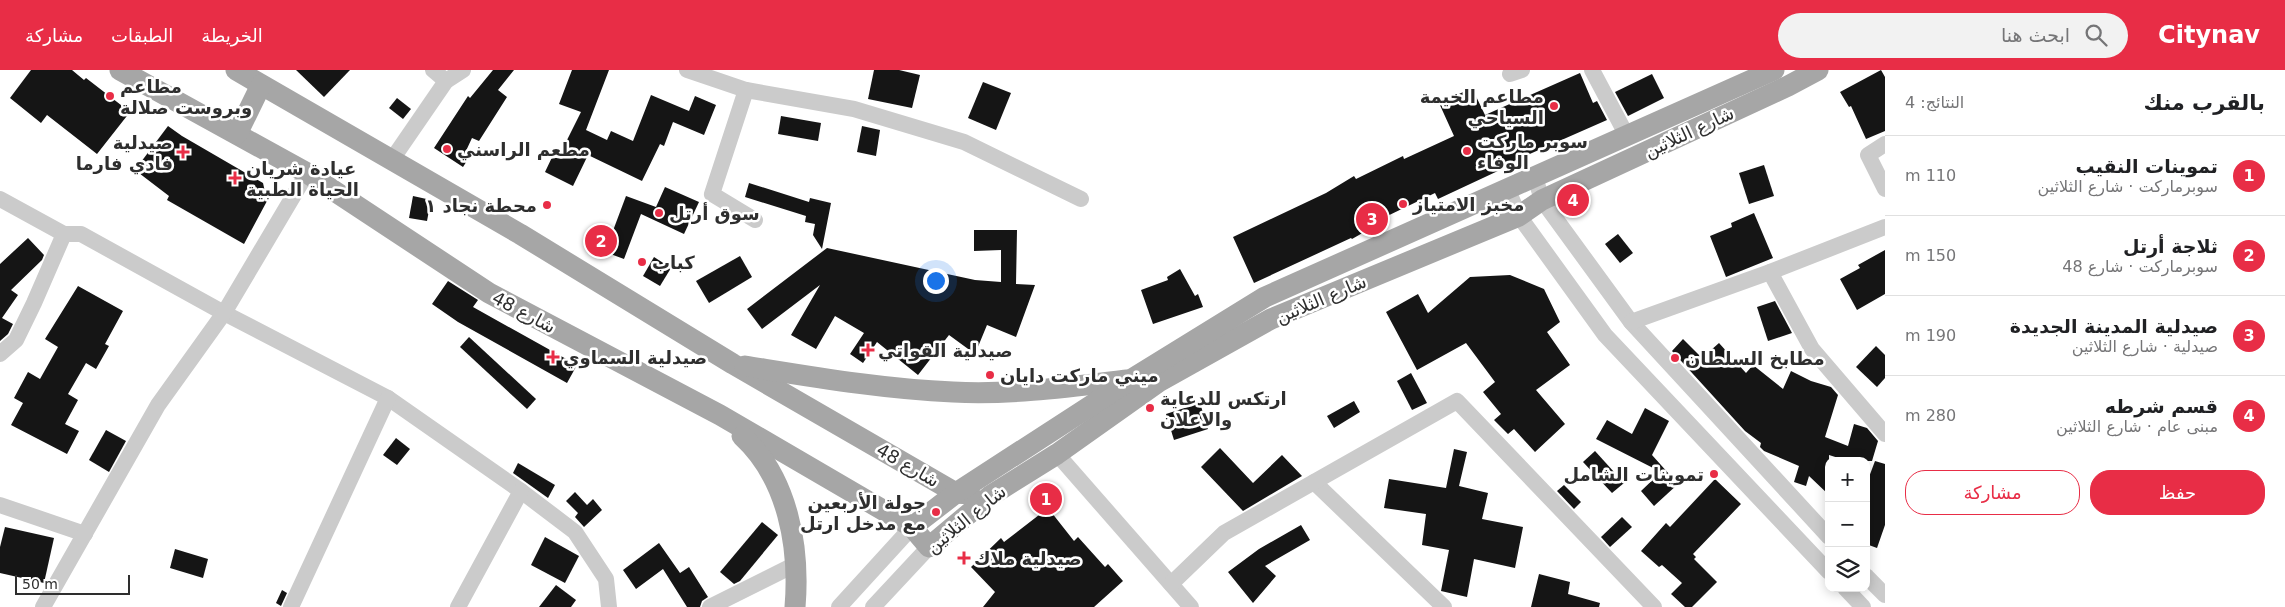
<!DOCTYPE html>
<html lang="ar">
<head>
<meta charset="utf-8">
<style>
  body { margin:0; font-family:"DejaVu Sans",Cairo,sans-serif; background:#f2f2f2; color:#202124; direction:rtl }
  .controls { position:absolute; right:15px; bottom:15px; display:grid; overflow:hidden; border-radius:10px; box-shadow:0 2px 12px #0003 }
  .controls button { width:45px; height:45px; display:grid; place-items:center; padding:0; border:0; border-bottom:1px solid #e0e0e0; background:#fff; color:#202124; font:25px sans-serif }
  .scale { position:absolute; left:15px; bottom:12px; width:115px; box-sizing:border-box; padding-left:5px; border:2px solid #2e2e2e; border-top:0; font-size:14px; line-height:18px; white-space:nowrap; color:#2e2e2e; -webkit-text-stroke:4px #fff; paint-order:stroke }
  .you { position:absolute; left:935px; top:210px; width:18px; height:18px; margin:-12px; border:4px solid #fff; border-radius:50%; background:#1a73e8; box-shadow:0 0 0 8px #1a73e833 }
  .badge { display:grid; place-items:center; width:32px; height:32px; border-radius:50%; background:#e82d46; color:#fff; font-size:16px; font-weight:700 }
  .pin { position:absolute; translate:-50% -50%; border:2px solid #fff; box-shadow:0 1px 5px #0006 }
  .list { margin:0; padding:0; list-style:none }
  h2 { display:flex; justify-content:space-between; align-items:center; height:65px; margin:0; padding:0 20px; font-size:21px }
  h2 small { font-size:16px; font-weight:400; color:#757577 }
  .list li { display:grid; grid-template-columns:32px 1fr auto; gap:15px; align-items:center; box-sizing:border-box; height:80px; padding:0 20px; border-top:1px solid #e0e0e0 }
  .list b { display:block; font-size:19px; white-space:nowrap }
  .list p { margin:0; font-size:16px; white-space:nowrap; color:#757577 }
  .list em { font-size:16px; font-style:normal; color:#757577 }
  .actions { display:flex; gap:10px; padding:15px 20px }
  .actions a { flex:1; padding:11px 0; border:1px solid #e82d46; border-radius:20px; text-align:center; font-size:18px; color:#e82d46 }
  .actions .main { background:#e82d46; color:#fff }
  .icon { flex:none; width:28px; height:28px; fill:none; stroke:currentColor; stroke-width:2; stroke-linecap:round; stroke-linejoin:round }
  .map { position:relative; flex:none; width:1885px; height:537px; overflow:hidden; direction:ltr }
  header { display:flex; align-items:center; gap:30px; box-sizing:border-box; height:70px; padding:0 25px; background:#e82d46; color:#fff }
  header strong { font-size:24px }
  nav { display:flex; gap:28px; margin-inline-start:auto; font-size:18px }
  .search { width:350px; height:45px; background:#f2f2f2; display:flex; align-items:center; gap:12px; box-sizing:border-box; padding:0 18px; border-radius:28px; color:#757577; font-size:19px }
  main { display:flex }
  aside { flex:1; background:#fff }
  .map>svg:first-child { display:block }
</style>
</head>
<body>
<header>
<strong>Citynav</strong>
<div class="search"><svg class="icon" aria-label="search" viewBox="0 0 24 24"><circle cx="10" cy="10" r="6"/><path d="M15 15l6 6"/></svg>ابحث هنا</div>
<nav><a>الخريطة</a><a>الطبقات</a><a>مشاركة</a></nav>
</header>
<main>
<aside>
<h2>بالقرب منك<small>النتائج: 4</small></h2>
<ul class="list">
<li><span class="badge">1</span><div><b>تموينات النقيب</b><p>سوبرماركت · شارع الثلاثين</p></div><em>110 m</em></li>
<li><span class="badge">2</span><div><b>ثلاجة أرتل</b><p>سوبرماركت · شارع 48</p></div><em>150 m</em></li>
<li><span class="badge">3</span><div><b>صيدلية المدينة الجديدة</b><p>صيدلية · شارع الثلاثين</p></div><em>190 m</em></li>
<li><span class="badge">4</span><div><b>قسم شرطه</b><p>مبنى عام · شارع الثلاثين</p></div><em>280 m</em></li>
</ul>
<div class="actions"><a class="main">حفظ</a><a>مشاركة</a></div>
</aside>
<div class="map">
<svg width="1885" height="537" viewBox="0 0 1885 537">
  <rect width="100%" height="100%" fill="#fff"/>
  <!-- building -->
  <g fill="#151515">
    <polygon points="31,0 72,0 84,10 86,8 130,42 97,84 47,45 41,53 10,28"/>
    <polygon points="296,0 350,0 324,27"/>
    <polygon points="493,0 514,0 498,20 507,27 479,71 472,68 465,83 470,86 463,97 434,78 468,26 470,28"/>
    <polygon points="572,0 609,0 586,60 607,70 611,61 633,71 651,25 689,41 695,26 716,35 704,65 673,52 664,76 660,74 642,111 588,85 573,116 545,102 555,81 560,84 581,42 559,34"/>
    <polygon points="874,0 899,0 920,5 912,38 868,29"/>
    <polygon points="1881,0 1885,7 1885,61 1866,69 1851,36 1849,37 1840,22"/>
    <polygon points="1580,3 1593,33 1597,31 1607,50 1514,91 1515,93 1438,129 1435,123 1379,150 1380,153 1352,169 1351,168 1254,213 1233,167 1326,123 1354,106 1356,109 1403,86 1404,89 1454,66 1439,33 1472,18 1485,45"/>
    <polygon points="1652,4 1664,28 1628,46 1615,22"/>
    <polygon points="983,12 1011,23 996,60 968,48"/>
    <polygon points="397,28 411,39 403,49 389,38"/>
    <polygon points="781,46 821,53 818,71 778,64"/>
    <polygon points="168,56 182,66 263,113 267,131 244,174 167,130 169,126 135,100"/>
    <polygon points="862,56 880,60 876,86 857,82"/>
    <polygon points="1764,95 1774,126 1749,134 1739,103"/>
    <polygon points="749,113 809,132 810,128 831,133 822,179 813,165 815,154 805,152 806,146 745,127"/>
    <polygon points="665,117 699,132 684,164 641,144 624,189 605,182 626,126 656,137"/>
    <polygon points="413,126 431,130 427,151 409,148"/>
    <polygon points="1754,143 1773,188 1726,207 1710,166 1732,157 1731,153"/>
    <polygon points="974,160 1017,160 1016,214 1035,215 1016,267 987,255 975,284 949,265 918,305 877,272 863,293 850,284 864,263 835,246 816,279 791,265 820,215 762,259 747,239 827,178 975,210 1001,212 1001,180 974,181"/>
    <polygon points="1618,164 1633,183 1620,193 1605,174"/>
    <polygon points="28,168 44,185 42,190 11,220 18,225 2,248 13,254 8,264 0,271 0,194"/>
    <polygon points="1885,180 1885,224 1857,240 1840,209 1860,198 1858,195"/>
    <polygon points="740,186 752,207 709,233 696,211"/>
    <polygon points="654,187 671,198 660,216 643,206"/>
    <polygon points="1180,199 1195,226 1198,224 1203,237 1153,254 1141,220 1168,210 1167,207"/>
    <polygon points="1510,205 1544,219 1560,252 1547,262 1570,295 1536,320 1565,354 1535,382 1514,359 1508,364 1494,350 1501,344 1483,322 1495,312 1466,273 1417,300 1386,242 1418,224 1428,243 1470,207"/>
    <polygon points="448,211 478,230 473,237 577,295 567,313 458,252 432,234"/>
    <polygon points="78,216 123,241 105,274 109,276 96,299 86,293 68,324 78,330 65,354 79,361 67,384 11,355 23,333 14,328 28,302 40,309 58,277 45,269"/>
    <polygon points="1775,231 1792,263 1768,271 1757,237"/>
    <polygon points="469,267 536,329 527,339 460,277"/>
    <polygon points="1683,269 1702,288 1719,273 1746,303 1753,295 1783,319 1791,301 1811,311 1831,317 1838,325 1825,367 1848,376 1854,354 1867,358 1878,371 1872,391 1848,391 1829,385 1829,425 1809,406 1806,416 1794,412 1799,396 1764,381 1760,377 1761,373 1745,361 1672,281"/>
    <polygon points="1876,276 1885,285 1885,308 1877,317 1856,297"/>
    <polygon points="1411,303 1427,333 1412,340 1397,311"/>
    <polygon points="1354,331 1360,342 1334,358 1327,346"/>
    <polygon points="1200,333 1208,359 1174,370 1166,344"/>
    <polygon points="1645,338 1669,351 1652,385 1678,414 1654,436 1641,421 1661,402 1596,369 1607,350 1632,364"/>
    <polygon points="106,360 126,371 109,402 89,390"/>
    <polygon points="396,368 410,379 397,395 383,385"/>
    <polygon points="1220,378 1253,413 1282,385 1302,406 1243,441 1201,397"/>
    <polygon points="1454,379 1467,382 1459,416 1488,423 1482,449 1523,457 1515,498 1474,489 1467,527 1441,521 1449,480 1422,475 1426,444 1384,438 1389,409 1446,418"/>
    <polygon points="1595,381 1624,413 1612,423 1583,392"/>
    <polygon points="1875,391 1885,394 1885,455 1877,478 1866,474 1866,415"/>
    <polygon points="518,393 555,415 548,428 513,403"/>
    <polygon points="1715,409 1741,434 1693,484 1696,487 1694,489 1717,512 1692,537 1685,537 1671,524 1682,513 1662,495 1659,497 1641,481 1666,453 1670,457"/>
    <polygon points="1564,415 1581,432 1574,439 1557,421"/>
    <polygon points="575,422 587,435 593,429 602,440 584,457 575,447 578,443 566,431"/>
    <polygon points="1048,438 1074,471 1078,467 1105,497 1108,494 1123,511 1094,537 983,537 995,522 971,497 1001,468 1004,472"/>
    <polygon points="1622,447 1632,457 1610,477 1601,467"/>
    <polygon points="762,452 778,465 740,511 734,514 720,502"/>
    <polygon points="1301,455 1310,470 1265,496 1276,506 1253,533 1228,502 1259,479"/>
    <polygon points="5,457 54,468 44,513 0,503 0,477"/>
    <polygon points="545,467 579,486 565,513 531,495"/>
    <polygon points="659,473 680,503 689,497 708,527 702,531 700,537 687,537 663,499 636,519 623,500"/>
    <polygon points="175,479 208,489 203,508 170,498"/>
    <polygon points="1539,504 1570,512 1568,524 1600,533 1599,537 1531,537"/>
    <polygon points="556,515 576,530 571,537 539,537"/>
    <polygon points="282,520 287,523 281,536 276,533"/>
  </g>
  <g fill="none" stroke-linecap="round" stroke-linejoin="round">
    <!-- minor -->
    <g stroke="#cbcbcb" stroke-width="16">
      <polyline points="433,0 446,11"/>
      <polyline points="687,0 746,20 854,39 964,72 1081,129"/>
      <polyline points="1592,0 1627,66"/>
      <polyline points="1510,4 1522,0"/>
      <polyline points="746,20 712,124 755,150"/>
      <polyline points="1885,74 1868,85 1885,119"/>
      <polyline points="391,91 446,11 463,0"/>
      <polyline points="1535,107 1542,130 1631,252 1829,467"/>
      <polyline points="1508,120 1519,146 1605,265 1829,502"/>
      <polyline points="0,129 64,164"/>
      <polyline points="1770,202 1812,279 1885,364"/>
      <polyline points="1631,252 1770,202 1885,157"/>
      <polyline points="0,284 16,270 34,233 64,164 81,164 224,243 388,328 521,421 575,462 606,509 609,537"/>
      <polyline points="1057,384 1191,537"/>
      <polyline points="1314,412 1444,537"/>
      <polyline points="0,435 85,464"/>
      <polyline points="1866,506 1885,525"/>
      <polyline points="1171,514 1224,463 1457,331 1654,537"/>
      <polyline points="1845,518 1863,537"/>
      <polyline points="43,537 158,335 224,243 307,103"/>
      <polyline points="291,537 388,328"/>
      <polyline points="458,537 521,421"/>
      <polyline points="710,537 796,494"/>
      <polyline points="839,537 912,457"/>
      <polyline points="873,537 929,477"/>
    </g>
    <!-- major -->
    <g stroke="#a6a6a6" stroke-width="21">
      <polyline points="120,0 307,103 489,223 720,345 912,457 929,477 990,426 1057,384 1160,311 1271,249 1519,146 1542,130 1788,16 1818,0"/>
      <polyline points="236,0 520,164 733,294 956,423 970,424"/>
      <polyline points="237,64 261,15"/>
      <path d="M 745,296 C 814,307 883,319 953,322 C 1011,325 1069,317 1127,310"/>
      <path d="M 742,366 C 788,408 800,477 795,537"/>
      <polyline points="912,457 956,423 1132,309 1265,227 1774,0"/>
    </g>
  </g>
  <!-- markers -->
  <g fill="#e82d46" stroke="#fff" stroke-width="2">
    <circle cx="110" cy="26" r="5"/>
    <circle cx="1554" cy="36" r="5"/>
    <circle cx="447" cy="79" r="5"/>
    <circle cx="1467" cy="81" r="5"/>
    <path d="M180.5 74.5h5v5h5v5h-5v5h-5v-5h-5v-5h5z"/>
    <path d="M232.5 100.5h5v5h5v5h-5v5h-5v-5h-5v-5h5z"/>
    <circle cx="1403" cy="134" r="5"/>
    <circle cx="547" cy="135" r="5"/>
    <circle cx="659" cy="143" r="5"/>
    <circle cx="642" cy="192" r="5"/>
    <path d="M865.5 272.5h5v5h5v5h-5v5h-5v-5h-5v-5h5z"/>
    <path d="M550.5 279.5h5v5h5v5h-5v5h-5v-5h-5v-5h5z"/>
    <circle cx="1675" cy="288" r="5"/>
    <circle cx="990" cy="305" r="5"/>
    <circle cx="1150" cy="338" r="5"/>
    <circle cx="1714" cy="404" r="5"/>
    <circle cx="936" cy="442" r="5"/>
    <path d="M961.5 480.5h5v5h5v5h-5v5h-5v-5h-5v-5h5z"/>
  </g>
  <g text-anchor="middle" dominant-baseline="central" stroke-width="5" stroke-linejoin="round" paint-order="stroke">
    <!-- poi labels -->
    <g font-size="18" font-weight="bold" fill="#2e2e2e" stroke="#fff" text-anchor="start">
      <text x="120" y="16">مطاعم<tspan x="120" dy="21">وبروست صلالة</tspan></text>
      <text x="1544" y="26" text-anchor="end">مطاعم الخيمة<tspan x="1544" dy="21">السياحي</tspan></text>
      <text x="1477" y="71">سوبر ماركت<tspan x="1477" dy="21">الوفاء</tspan></text>
      <text x="173" y="72" text-anchor="end">صيدلية<tspan x="173" dy="21">فادي فارما</tspan></text>
      <text x="457" y="79">مطعم الراسني</text>
      <text x="246" y="98">عيادة شريان<tspan x="246" dy="21">الحياة الطبية</tspan></text>
      <text x="1413" y="134">مخبز الامتياز</text>
      <text x="537" y="135" text-anchor="end">محطة نجاد ١</text>
      <text x="669" y="143">سوق أرتل</text>
      <text x="652" y="192">كباب</text>
      <text x="878" y="280">صيدلية القواتي</text>
      <text x="563" y="287">صيدلية السماوي</text>
      <text x="1685" y="288">مطابخ السلطان</text>
      <text x="1000" y="305">ميني ماركت دايان</text>
      <text x="1160" y="328">ارتكس للدعاية<tspan x="1160" dy="21">والاعلان</tspan></text>
      <text x="1704" y="404" text-anchor="end">تموينات الشامل</text>
      <text x="926" y="432" text-anchor="end">جولة الأربعين<tspan x="926" dy="21">مع مدخل ارتل</tspan></text>
      <text x="974" y="488">صيدلية ملاك</text>
    </g>
    <!-- street labels -->
    <g font-size="18" fill="#2e2e2e" stroke="#fff">
      <text transform="translate(1689 62) rotate(-25)">شارع الثلاثين</text>
      <text transform="translate(1321 229) rotate(-23)">شارع الثلاثين</text>
      <text transform="translate(524 242) rotate(28)">شارع 48</text>
      <text transform="translate(908 395) rotate(30)">شارع 48</text>
      <text transform="translate(966 449) rotate(-39)">شارع الثلاثين</text>
    </g>
  </g>
</svg>
<div class="controls">
<button>+</button>
<button>−</button>
<button><svg class="icon" aria-label="layers" viewBox="0 0 24 24"><path d="M12 4l9 5-9 5-9-5zM3 14l9 5 9-5"/></svg></button>
</div>
<div class="scale">50 m</div>
<div class="you"></div>
<div class="pin badge" style="left:1046px;top:429px">1</div>
<div class="pin badge" style="left:601px;top:171px">2</div>
<div class="pin badge" style="left:1372px;top:149px">3</div>
<div class="pin badge" style="left:1573px;top:130px">4</div>
</div>
</main>
</body>
</html>
